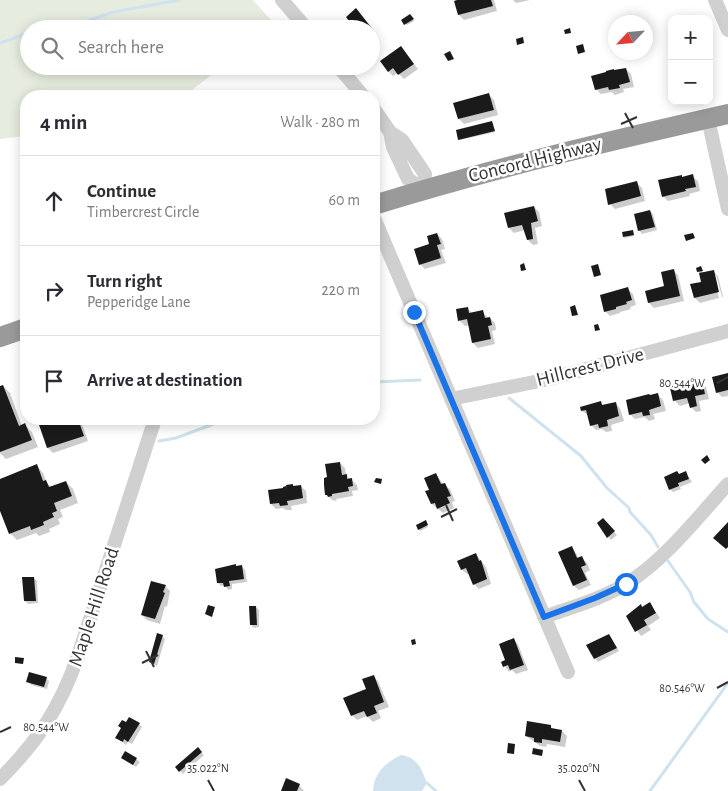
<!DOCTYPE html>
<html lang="en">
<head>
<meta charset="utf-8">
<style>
  body { margin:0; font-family:"Alegreya Sans",sans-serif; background:#f2f2f3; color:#2b2b33 }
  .controls { position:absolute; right:15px; top:15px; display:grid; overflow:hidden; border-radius:10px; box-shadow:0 2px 12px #0003 }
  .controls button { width:45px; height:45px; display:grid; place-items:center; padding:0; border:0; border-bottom:1px solid #e1e1e2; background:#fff; color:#2b2b33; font:25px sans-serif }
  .compass { position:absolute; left:608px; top:15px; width:45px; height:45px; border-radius:50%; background:#fff; box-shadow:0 2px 12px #0003; rotate:244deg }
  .stop { position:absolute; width:15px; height:15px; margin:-11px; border:4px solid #1a73e8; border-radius:50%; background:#fff }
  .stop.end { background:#1a73e8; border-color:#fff; box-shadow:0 1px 5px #0008 }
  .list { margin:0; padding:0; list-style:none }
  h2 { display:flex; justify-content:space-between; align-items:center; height:65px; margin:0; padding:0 20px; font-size:21px }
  h2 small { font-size:16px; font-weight:400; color:#7c7c81 }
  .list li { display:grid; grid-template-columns:32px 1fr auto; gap:15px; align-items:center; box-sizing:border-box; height:90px; padding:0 20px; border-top:1px solid #e1e1e2 }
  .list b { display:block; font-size:19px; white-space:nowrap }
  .list p { margin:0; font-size:16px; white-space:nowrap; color:#7c7c81 }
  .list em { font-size:16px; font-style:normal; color:#7c7c81 }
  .icon { flex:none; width:28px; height:28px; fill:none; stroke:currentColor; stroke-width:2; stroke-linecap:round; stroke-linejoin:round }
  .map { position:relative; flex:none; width:728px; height:791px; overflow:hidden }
  .search { position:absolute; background:#fff; box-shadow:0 2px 12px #0003; left:20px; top:20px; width:360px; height:55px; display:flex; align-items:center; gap:12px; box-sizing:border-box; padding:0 18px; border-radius:28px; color:#7c7c81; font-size:19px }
  .panel { position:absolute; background:#fff; box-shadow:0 2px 12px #0003; left:20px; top:90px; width:360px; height:335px; border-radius:20px }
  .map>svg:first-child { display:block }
</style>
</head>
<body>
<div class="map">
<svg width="728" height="791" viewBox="0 0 728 791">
  <rect width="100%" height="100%" fill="#fff"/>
  <!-- green -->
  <polygon fill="#e6ecdf" points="0,0 253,0 279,29 29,29 29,66 223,66 184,96 26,96 26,136 0,139"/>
  <!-- water -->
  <path fill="#cfe2ee" d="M 401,755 C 418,758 421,768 427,783 L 422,791 L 373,791 C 374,773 385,763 401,755 Z"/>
  <!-- shadow -->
  <g fill="#0003">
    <polygon points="461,0 494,0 497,11 464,20 459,15"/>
    <polygon points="513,0 530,0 516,3"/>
    <polygon points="359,13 376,35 371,39 371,29"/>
    <polygon points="410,15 414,21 407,25 403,20"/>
    <polygon points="401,47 418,69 404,79 398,73 393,76 388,71"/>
    <polygon points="626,69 631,74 634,87 623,89 624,92 615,95 612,92 601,94 596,89 615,72"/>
    <polygon points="489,95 494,100 498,115 464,124 459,119"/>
    <polygon points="492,122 495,132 460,140 459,139"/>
    <polygon points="682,176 683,178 692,176 698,181 700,191 689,194 690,196 668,201 663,196"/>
    <polygon points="637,183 642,188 645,201 615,209 610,204"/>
    <polygon points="534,207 539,212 542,226 535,228 538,244 533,245 528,240 525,230 514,233 509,228"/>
    <polygon points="650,211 653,214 657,230 642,234 639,230"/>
    <polygon points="633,233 634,236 625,238 624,237"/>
    <polygon points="437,234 442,239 445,249 441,250 446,263 425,269 420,264"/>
    <polygon points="701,268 703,274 713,271 718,276 723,297 722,297 716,275 714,275 719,298 700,303 695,298 703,283 700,273 698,272"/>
    <polygon points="673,270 678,275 684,301 654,308 649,303 666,287"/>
    <polygon points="628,289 633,294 636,305 630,307 631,309 620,312 620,313 610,316 605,311"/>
    <polygon points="467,308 472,313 482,311 488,318 490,318 495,323 496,330 492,331 495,344 478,348 473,343 470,325 465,326 460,321 457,310"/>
    <polygon points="728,374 728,396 722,397 717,392"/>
    <polygon points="701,382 706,387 709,399 699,401 701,411 696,412 691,407 690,403 680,406 675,401 672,389"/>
    <polygon points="3,386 10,393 22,426 25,425 32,432 38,447 6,459 0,453 0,388"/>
    <polygon points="658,395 663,400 666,411 653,414 655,419 649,421 645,417 635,419 630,414"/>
    <polygon points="601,403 604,406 615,403 620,408 624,421 611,425 612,431 606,432 602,429 596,430 591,425 588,415 582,411"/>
    <polygon points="38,419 80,419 88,441 53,453 48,448"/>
    <polygon points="340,463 345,468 346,475 357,485 358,490 352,491 353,496 336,499 337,501 332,500 327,495 329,478"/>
    <polygon points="37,466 43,473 47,483 52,488 66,482 73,489 78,503 60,510 63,517 58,519 60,524 49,529 50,532 39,536 36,533 17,540 10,533 0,507 0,480"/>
    <polygon points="686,473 692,482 680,487 681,489 673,492 670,489 680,475"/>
    <polygon points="436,474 444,485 450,489 455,501 452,502 454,508 443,513 432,504 431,490"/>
    <polygon points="293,485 295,487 301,486 306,491 307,503 291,506 292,510 286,510 283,508 276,509 271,504 287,486"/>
    <polygon points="603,520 617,535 611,540 603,531"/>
    <polygon points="426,523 428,527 420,531 419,529"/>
    <polygon points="571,548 576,553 579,559 582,558 587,563 590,570 585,573 591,585 579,590 574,586"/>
    <polygon points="476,554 486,567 491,584 479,589 474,584 469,574 467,574 462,570"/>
    <polygon points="237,567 242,567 245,570 247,582 232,584 232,589 228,590 225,585 221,586 218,583"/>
    <polygon points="34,578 37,581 38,603 28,604 25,601"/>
    <polygon points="165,586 170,591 167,607 165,606 160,624 147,620 142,615"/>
    <polygon points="650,604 660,618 648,626 651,630 641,636 627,617"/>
    <polygon points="256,607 259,610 259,627 254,628 251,625"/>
    <polygon points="609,635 619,651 598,662 595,658"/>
    <polygon points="162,636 165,639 157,666 150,662"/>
    <polygon points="513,639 518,644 528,670 516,674 512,670 509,672 503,663 507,661"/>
    <polygon points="373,676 378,681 389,707 378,711 381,718 373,722 367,716 357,720 352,715 368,690"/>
    <polygon points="46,678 49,681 47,689 31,685 28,682"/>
    <polygon points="139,724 142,727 132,744 128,742 126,745 117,738"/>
    <polygon points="551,727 554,730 562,731 567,736 565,747 547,744 546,747 540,746 526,736"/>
    <polygon points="198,749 204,755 183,774 177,767"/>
    <polygon points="136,759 140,762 136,767 126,761"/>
    <polygon points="299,785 304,791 282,791"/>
  </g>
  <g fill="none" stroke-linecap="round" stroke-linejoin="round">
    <!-- stream -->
    <g stroke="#cfe2ee" stroke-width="3">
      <polyline points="57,29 82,23 113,12 179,0"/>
      <polyline points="0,43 29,33"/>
      <polyline points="374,382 420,380"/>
      <polyline points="509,398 581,456 607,488 629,508 630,512 651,535 658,547"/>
      <polyline points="159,441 176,438 227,419"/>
      <polyline points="668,561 690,592 694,602 708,619 728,632"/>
      <polyline points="427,783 436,791"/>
      <polyline points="650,791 728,683"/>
    </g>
  </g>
  <!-- building -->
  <g fill="#1a1a1a">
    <polygon points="457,0 491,0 493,6 458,15 454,1"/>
    <polygon points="356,8 374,31 371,33 371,29 355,29 346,17"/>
    <polygon points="410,14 414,19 404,25 401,20"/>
    <polygon points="570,28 571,33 565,34 564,30"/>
    <polygon points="523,37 524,43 517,45 516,39"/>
    <polygon points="583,44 585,52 578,54 576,46"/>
    <polygon points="401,46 414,64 398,75 393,68 388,72 380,61"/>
    <polygon points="450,51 454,59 448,61 444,54"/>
    <polygon points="626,68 630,82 619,85 620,88 609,90 608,87 595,90 591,76 606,72 606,71 614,69 614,70"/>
    <polygon points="489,93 494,110 458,119 453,103"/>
    <polygon points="492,121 495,131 458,140 456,130"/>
    <polygon points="693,174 696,187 685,189 686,191 662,197 658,180 682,175 682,177"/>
    <polygon points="637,181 641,196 608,205 605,189"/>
    <polygon points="534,206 538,221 531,223 533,239 527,240 522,225 508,228 504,213"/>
    <polygon points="650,210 655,227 638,231 634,214"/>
    <polygon points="633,230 634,235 623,237 622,232"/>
    <polygon points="437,233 441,244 437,245 441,258 419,265 414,249 429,244 427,236"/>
    <polygon points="693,233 695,238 686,241 684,235"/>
    <polygon points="524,263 526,270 521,271 520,265"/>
    <polygon points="598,264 601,275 594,277 591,266"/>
    <polygon points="701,266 703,271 697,272 696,268"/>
    <polygon points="674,269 680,296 648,303 645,291 664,286 661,272"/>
    <polygon points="714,270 719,292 694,298 690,284 701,282 699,273"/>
    <polygon points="628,287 632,300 626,302 627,304 616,307 616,309 604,312 600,295"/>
    <polygon points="575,305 578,315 572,316 570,307"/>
    <polygon points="468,307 469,313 483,310 485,318 490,317 492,325 488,326 491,339 472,343 467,319 458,321 456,309"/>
    <polygon points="598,324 600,330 595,331 594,325"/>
    <polygon points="728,373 728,390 716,393 712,377"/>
    <polygon points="702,380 705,394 695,396 697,406 690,408 687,398 673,401 670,388"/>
    <polygon points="3,385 19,426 25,423 32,440 0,452 0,386"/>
    <polygon points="658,393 661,406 649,410 650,415 643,416 642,412 629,415 626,400 649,394 650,395"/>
    <polygon points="601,401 602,405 616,402 619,416 607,420 608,426 599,428 598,424 590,426 586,410 581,411 580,407"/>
    <polygon points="37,419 78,419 84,436 47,448"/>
    <polygon points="707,455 710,460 705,464 701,460"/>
    <polygon points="340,462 342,475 347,474 347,479 352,478 353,486 348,487 349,491 332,494 332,496 328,497 327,495 325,495 324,485 324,478 327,477 325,464"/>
    <polygon points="37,464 43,481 46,480 49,487 66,481 72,496 54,503 57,511 52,513 54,517 43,522 44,525 31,530 30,526 9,534 0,511 0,479"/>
    <polygon points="677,471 679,474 686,471 689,479 678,483 679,486 669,490 664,477"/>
    <polygon points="436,473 441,484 445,483 451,496 447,497 450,503 437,509 435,503 431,504 425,491 429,490 424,478"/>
    <polygon points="376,478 382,479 381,484 374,482"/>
    <polygon points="293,484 293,486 301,485 303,498 287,501 288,505 280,506 279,503 270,504 268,490 283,488 283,487 286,486 287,491 286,485"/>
    <polygon points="603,518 615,531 607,538 597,523"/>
    <polygon points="426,520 428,525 418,530 416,525"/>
    <polygon points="728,522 728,547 726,549 713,538"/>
    <polygon points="572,546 577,558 582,556 586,565 581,567 587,580 573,586 558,552"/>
    <polygon points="476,553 479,561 481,560 487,579 473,585 466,568 461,570 457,561"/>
    <polygon points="236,564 236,566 242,565 244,579 229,581 230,586 224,587 223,583 217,583 215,569"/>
    <polygon points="22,577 34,577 36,601 24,601"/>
    <polygon points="151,581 166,585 163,592 165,593 155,619 141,615"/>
    <polygon points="650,602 656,613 644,620 647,625 635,632 626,616 641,604 642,607"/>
    <polygon points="208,605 215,607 212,617 205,614"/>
    <polygon points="249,606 256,606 257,625 250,625"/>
    <polygon points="157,633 163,635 154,664 149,662"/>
    <polygon points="609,634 617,648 594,659 586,645"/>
    <polygon points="514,638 524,665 510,670 508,665 503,667 501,662 505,660 499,644"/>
    <polygon points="415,639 416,644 412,645 411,640"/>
    <polygon points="15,657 24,658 23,664 15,663"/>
    <polygon points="29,672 47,677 44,687 26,682"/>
    <polygon points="374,675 384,702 374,706 377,713 367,717 364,711 351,716 343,698 366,689 362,679"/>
    <polygon points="129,717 140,723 128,742 124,739 123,742 115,738 121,728 118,726 122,720 126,722"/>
    <polygon points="527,721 551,725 551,728 562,730 560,742 542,739 542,743 534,742 534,738 525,736"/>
    <polygon points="508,743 515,744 514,754 507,753"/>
    <polygon points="198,747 202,752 179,772 175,767"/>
    <polygon points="533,748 543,750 542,756 532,754"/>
    <polygon points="125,751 137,758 133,765 121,758"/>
    <polygon points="286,778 300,784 297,791 281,791"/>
  </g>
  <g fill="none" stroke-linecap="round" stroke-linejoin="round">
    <!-- minor -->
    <g stroke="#d0d0d0" stroke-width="14">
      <polyline points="282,0 307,29"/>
      <polyline points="715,0 728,30"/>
      <polyline points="338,66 363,96"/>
      <polyline points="374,109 390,132 402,140 425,174 424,190 408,179 393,147 390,132"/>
      <polyline points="708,119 728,209"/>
      <polyline points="374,218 568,672"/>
      <polyline points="451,399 549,379 728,331"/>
      <path d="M 544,617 C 572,607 601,599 626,584 C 664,561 698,517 728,484"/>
      <path d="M 0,779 C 38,741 60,708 78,656 L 155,419"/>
    </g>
    <!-- highway -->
    <g stroke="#9a9a9a" stroke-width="20">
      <path d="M 374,205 C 490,169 609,141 728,114"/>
      <polyline points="0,337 26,328"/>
    </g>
  </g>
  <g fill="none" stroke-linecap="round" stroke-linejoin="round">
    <!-- route -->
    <polyline stroke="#1a73e8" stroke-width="6" points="414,312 544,617 595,598 626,584"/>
  </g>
  <!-- ticks -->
  <path fill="none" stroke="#333" stroke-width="2" d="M 625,113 L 633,128M 621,124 L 637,117M 717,383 L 728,377M 446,505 L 453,521M 441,517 L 457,509M 146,651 L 154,667M 142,663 L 158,655M 717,688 L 728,682M 0,732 L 11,727M 208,780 L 214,791M 579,780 L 585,791"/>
  <g text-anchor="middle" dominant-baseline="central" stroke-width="5" stroke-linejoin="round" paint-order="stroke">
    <!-- street labels -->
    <g font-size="20" fill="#333" stroke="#fff">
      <text transform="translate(535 160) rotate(-14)">Concord Highway</text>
      <text transform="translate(590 367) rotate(-14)">Hillcrest Drive</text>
      <text transform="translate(94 607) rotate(-72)">Maple Hill Road</text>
    </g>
  </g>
  <g font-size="12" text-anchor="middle" fill="#333" stroke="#fff" stroke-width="5" stroke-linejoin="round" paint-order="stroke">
    <text x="682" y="387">80.544°W</text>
    <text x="682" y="692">80.546°W</text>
    <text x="46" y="731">80.544°W</text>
    <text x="208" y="772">35.022°N</text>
    <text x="579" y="772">35.020°N</text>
  </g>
</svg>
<div class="controls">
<button>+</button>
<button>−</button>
</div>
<svg class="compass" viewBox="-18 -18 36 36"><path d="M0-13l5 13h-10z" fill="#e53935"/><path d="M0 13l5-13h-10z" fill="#7c7c81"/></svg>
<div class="stop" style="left:626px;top:584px"></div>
<div class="stop end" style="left:414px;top:312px"></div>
<div class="search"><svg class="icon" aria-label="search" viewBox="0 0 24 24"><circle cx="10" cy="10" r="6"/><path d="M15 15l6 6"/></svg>Search here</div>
<section class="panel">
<h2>4 min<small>Walk · 280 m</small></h2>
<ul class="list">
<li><svg class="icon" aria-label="ahead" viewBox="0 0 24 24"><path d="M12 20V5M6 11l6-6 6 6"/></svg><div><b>Continue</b><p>Timbercrest Circle</p></div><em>60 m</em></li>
<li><svg class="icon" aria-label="right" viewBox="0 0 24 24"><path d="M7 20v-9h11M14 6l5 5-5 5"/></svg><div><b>Turn right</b><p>Pepperidge Lane</p></div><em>220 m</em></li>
<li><svg class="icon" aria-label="arrive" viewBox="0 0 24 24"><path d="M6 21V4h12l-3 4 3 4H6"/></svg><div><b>Arrive at destination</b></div></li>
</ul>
</section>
</div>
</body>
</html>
